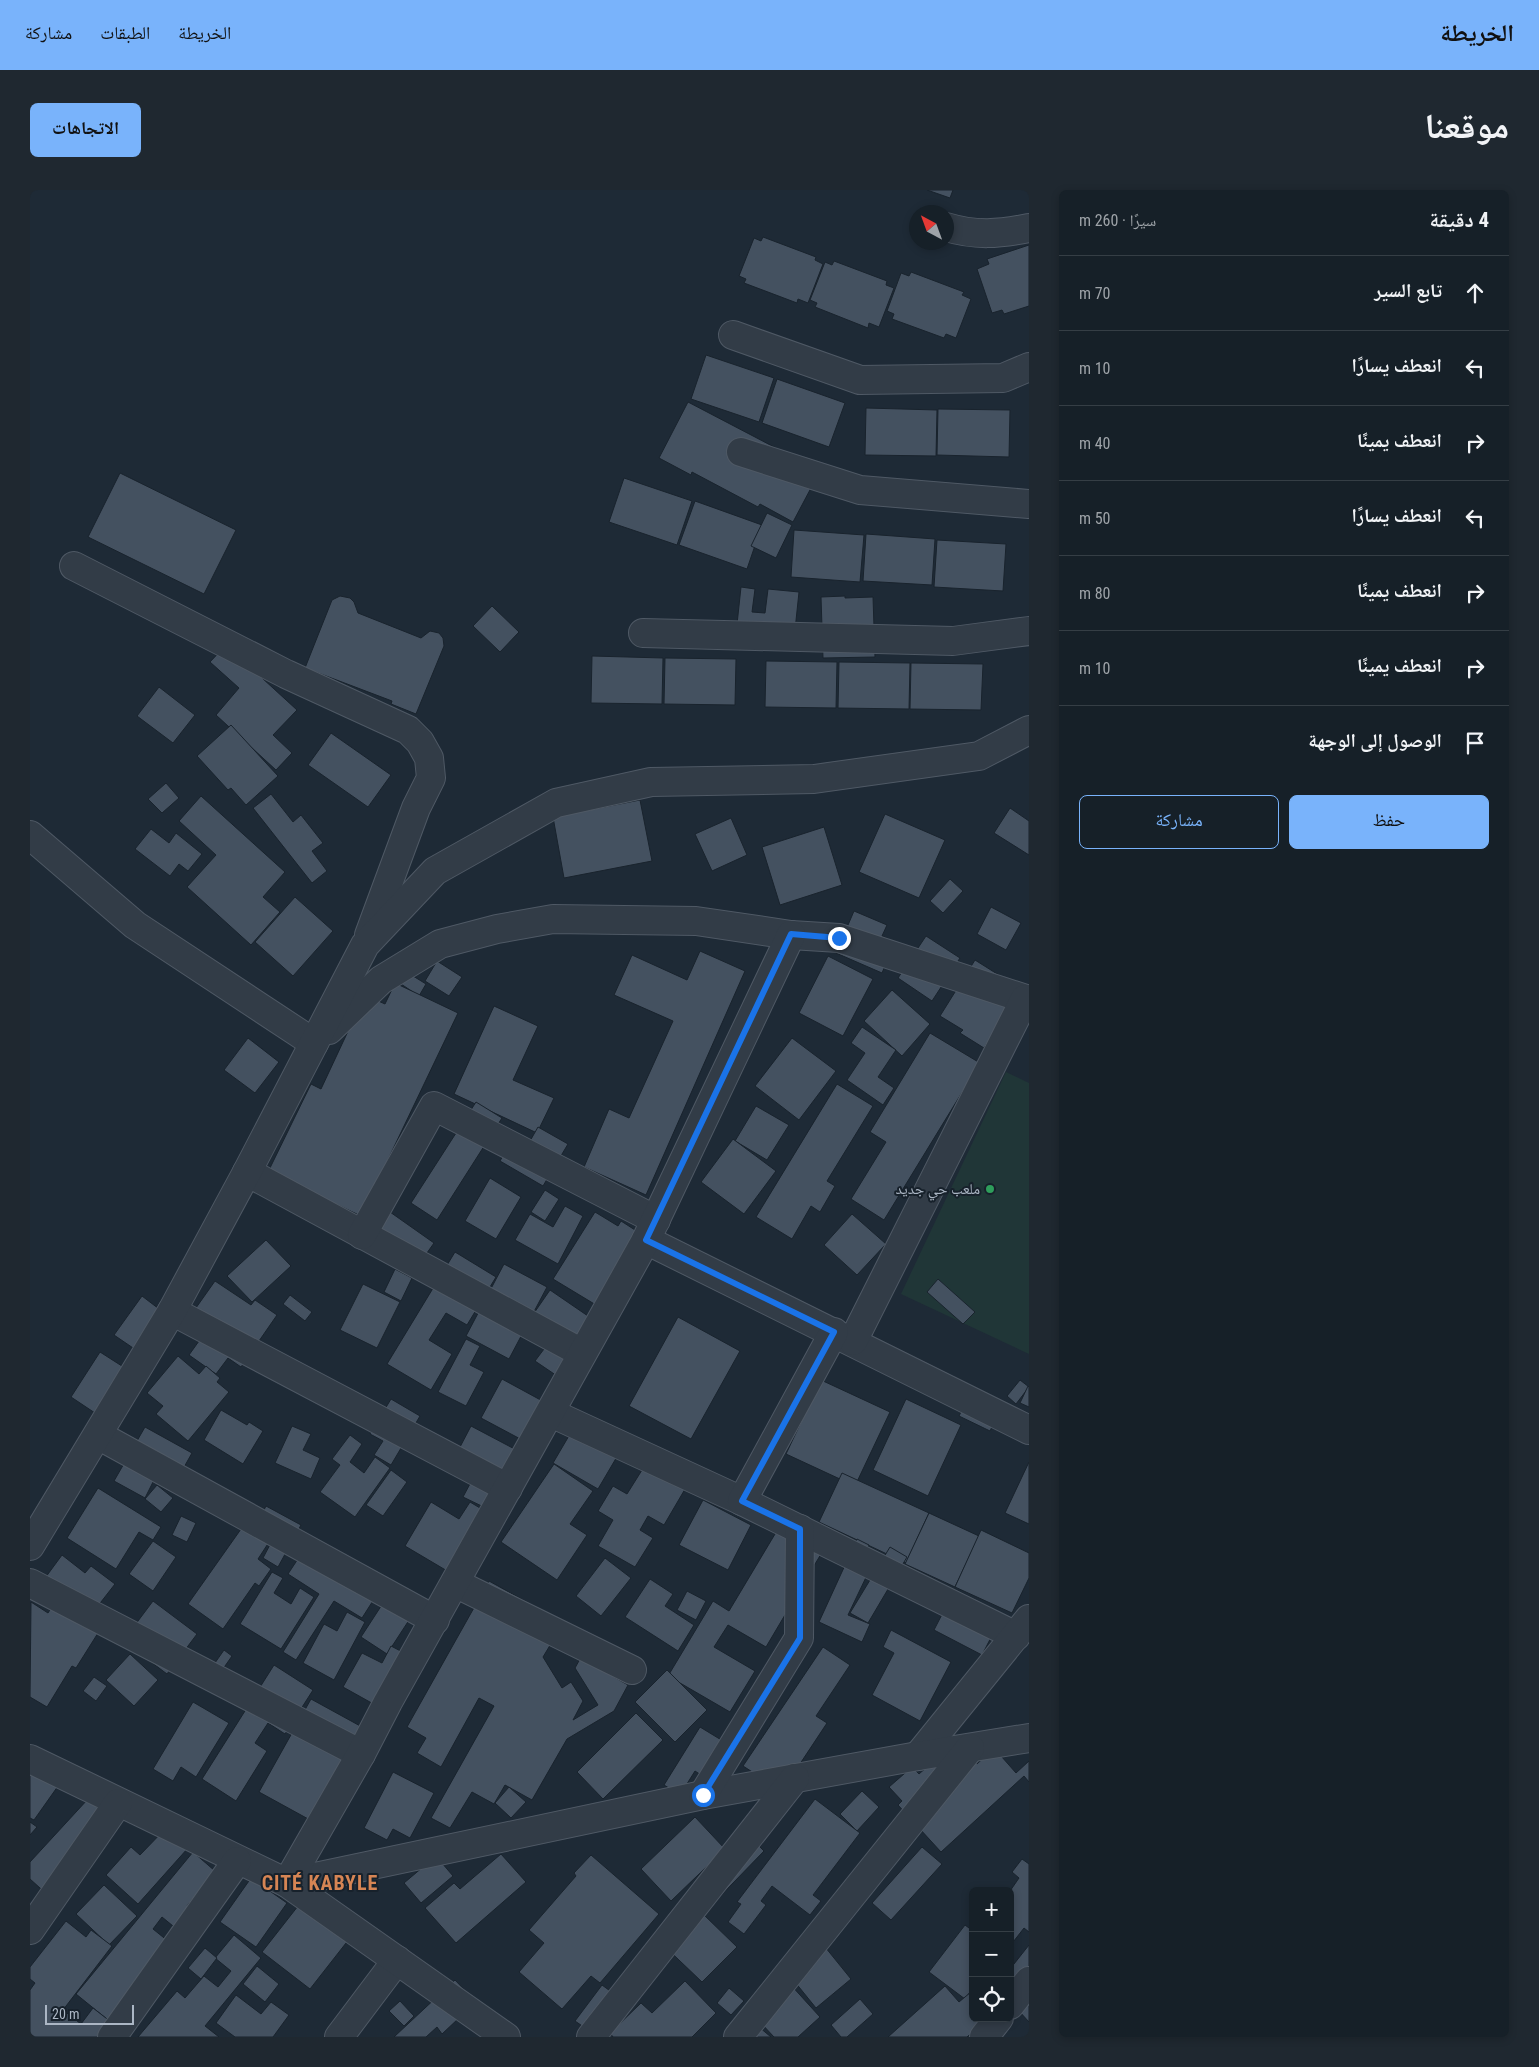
<!DOCTYPE html>
<html lang="ar">
<head>
<meta charset="utf-8">
<style>
  body { margin:0; font-family:"Roboto Condensed","Noto Naskh Arabic",sans-serif; background:#1f2830; color:#f1f3f6; direction:rtl }
  .controls { position:absolute; right:15px; bottom:15px; display:grid; overflow:hidden; border-radius:8px; box-shadow:0 2px 8px #0003 }
  .controls button { width:45px; height:45px; display:grid; place-items:center; padding:0; border:0; border-bottom:1px solid #353e45; background:#162028; color:#f1f3f6; font:25px sans-serif }
  .compass { position:absolute; left:879px; top:15px; width:45px; height:45px; border-radius:50%; background:#162028; box-shadow:0 2px 8px #0003; rotate:319deg }
  .scale { position:absolute; left:15px; bottom:12px; width:89px; box-sizing:border-box; padding-left:5px; border:2px solid #abb6c4; border-top:0; font-size:14px; line-height:18px; white-space:nowrap; color:#abb6c4; -webkit-text-stroke:4px #17212b; paint-order:stroke }
  .stop { position:absolute; width:15px; height:15px; margin:-11px; border:4px solid #1a73e8; border-radius:50%; background:#fff }
  .stop.end { background:#1a73e8; border-color:#fff; box-shadow:0 1px 5px #0008 }
  .list { margin:0; padding:0; list-style:none }
  h2 { display:flex; justify-content:space-between; align-items:center; height:65px; margin:0; padding:0 20px; font-size:21px }
  h2 small { font-size:16px; font-weight:400; color:#9ea3a8 }
  .list li { display:grid; grid-template-columns:32px 1fr auto; gap:15px; align-items:center; box-sizing:border-box; height:75px; padding:0 20px; border-top:1px solid #353e45 }
  .list b { display:block; font-size:19px; white-space:nowrap }
  .list em { font-size:16px; font-style:normal; color:#9ea3a8 }
  .actions { display:flex; gap:10px; padding:15px 20px }
  .actions a { flex:1; padding:11px 0; border:1px solid #79b3fb; border-radius:8px; text-align:center; font-size:18px; color:#79b3fb }
  .actions .main { background:#79b3fb; color:#111 }
  .icon { flex:none; width:28px; height:28px; fill:none; stroke:currentColor; stroke-width:2; stroke-linecap:round; stroke-linejoin:round }
  .map { position:relative; flex:none; width:999px; height:1847px; overflow:hidden; direction:ltr; border-radius:8px }
  header { display:flex; align-items:center; gap:30px; box-sizing:border-box; height:70px; padding:0 25px; background:#79b3fb; color:#111 }
  header strong { font-size:24px }
  nav { display:flex; gap:28px; margin-inline-start:auto; font-size:18px }
  .intro { display:flex; align-items:center; justify-content:space-between; box-sizing:border-box; height:120px; padding:0 30px }
  h1 { margin:0; font-size:35px }
  .button { padding:12px 22px; border-radius:8px; background:#79b3fb; color:#111; font-size:18px; font-weight:700 }
  main { display:flex; gap:30px; padding:0 30px }
  aside { flex:1; background:#162028; border-radius:8px; box-shadow:0 2px 8px #0003 }
  .map>svg:first-child { display:block }
</style>
</head>
<body>
<header>
<strong>الخريطة</strong>
<nav><a>الخريطة</a><a>الطبقات</a><a>مشاركة</a></nav>
</header>
<div class="intro"><h1>موقعنا</h1><a class="button">الاتجاهات</a></div>
<main>
<aside>
<h2>4 دقيقة<small>سيرًا · 260 m</small></h2>
<ul class="list">
<li><svg class="icon" aria-label="ahead" viewBox="0 0 24 24"><path d="M12 20V5M6 11l6-6 6 6"/></svg><div><b>تابع السير</b></div><em>70 m</em></li>
<li><svg class="icon" aria-label="left" viewBox="0 0 24 24"><path d="M17 20v-9H6M10 6l-5 5 5 5"/></svg><div><b>انعطف يسارًا</b></div><em>10 m</em></li>
<li><svg class="icon" aria-label="right" viewBox="0 0 24 24"><path d="M7 20v-9h11M14 6l5 5-5 5"/></svg><div><b>انعطف يمينًا</b></div><em>40 m</em></li>
<li><svg class="icon" aria-label="left" viewBox="0 0 24 24"><path d="M17 20v-9H6M10 6l-5 5 5 5"/></svg><div><b>انعطف يسارًا</b></div><em>50 m</em></li>
<li><svg class="icon" aria-label="right" viewBox="0 0 24 24"><path d="M7 20v-9h11M14 6l5 5-5 5"/></svg><div><b>انعطف يمينًا</b></div><em>80 m</em></li>
<li><svg class="icon" aria-label="right" viewBox="0 0 24 24"><path d="M7 20v-9h11M14 6l5 5-5 5"/></svg><div><b>انعطف يمينًا</b></div><em>10 m</em></li>
<li><svg class="icon" aria-label="arrive" viewBox="0 0 24 24"><path d="M6 21V4h12l-3 4 3 4H6"/></svg><div><b>الوصول إلى الوجهة</b></div></li>
</ul>
<div class="actions"><a class="main">حفظ</a><a>مشاركة</a></div>
</aside>
<div class="map">
<svg width="999" height="1847" viewBox="0 0 999 1847">
  <rect width="100%" height="100%" fill="#1e2a36"/>
  <!-- green -->
  <polygon fill="#203637" points="976,882 999,893 999,1164 871,1104"/>
  <!-- building -->
  <g fill="#445160" stroke="#19232d">
    <polygon points="897,0 923,0 920,8"/>
    <polygon points="733,47 786,67 785,70 793,74 778,113 768,109 767,113 714,93 716,89 709,86 724,48 731,51"/>
    <polygon points="999,55 999,116 974,124 972,120 962,123 947,79 959,74 957,69"/>
    <polygon points="804,71 857,91 856,95 864,98 849,137 839,133 838,138 785,117 787,113 780,110 795,72 802,75"/>
    <polygon points="881,82 934,102 932,105 941,109 926,148 916,144 914,148 862,129 864,124 857,121 871,83 879,86"/>
    <polygon points="676,165 744,188 729,232 661,209"/>
    <polygon points="747,189 815,213 799,257 732,233"/>
    <polygon points="658,212 790,281 763,332 730,314 728,317 662,282 661,285 629,268"/>
    <polygon points="836,218 907,220 906,266 835,265"/>
    <polygon points="908,219 980,220 979,267 907,265"/>
    <polygon points="90,283 206,340 174,404 58,347"/>
    <polygon points="594,288 662,311 647,355 579,332"/>
    <polygon points="665,311 732,335 717,379 649,355"/>
    <polygon points="737,323 762,335 746,368 721,356"/>
    <polygon points="764,340 834,345 830,392 761,387"/>
    <polygon points="836,344 905,349 902,395 833,391"/>
    <polygon points="907,350 976,354 973,401 904,397"/>
    <polygon points="711,397 725,399 722,422 735,423 738,399 769,402 763,459 705,453"/>
    <polygon points="310,406 320,408 324,412 328,423 391,448 400,441 409,443 413,448 414,456 386,524 361,514 362,511 275,478 302,410"/>
    <polygon points="815,406 815,408 843,407 845,467 793,468 791,407"/>
    <polygon points="462,416 489,442 470,462 443,436"/>
    <polygon points="196,455 267,520 243,545 262,563 246,580 186,525 209,498 180,472"/>
    <polygon points="562,466 633,468 632,514 561,513"/>
    <polygon points="635,468 706,469 705,515 634,514"/>
    <polygon points="736,471 807,472 806,518 735,517"/>
    <polygon points="809,472 880,473 879,519 808,518"/>
    <polygon points="881,473 953,474 951,520 880,519"/>
    <polygon points="129,497 165,525 143,553 107,526"/>
    <polygon points="201,535 248,586 216,615 201,598 198,600 167,566"/>
    <polygon points="301,543 361,585 338,617 278,575"/>
    <polygon points="136,593 149,608 132,623 118,609"/>
    <polygon points="241,604 263,632 271,625 293,653 282,661 297,681 282,693 223,618"/>
    <polygon points="171,606 255,682 233,707 250,722 221,755 157,697 186,665 149,631"/>
    <polygon points="610,610 622,671 534,688 523,627"/>
    <polygon points="980,618 999,631 999,665 964,643"/>
    <polygon points="855,624 915,650 889,708 829,682"/>
    <polygon points="701,628 717,665 682,681 665,644"/>
    <polygon points="794,637 812,695 750,715 732,657"/>
    <polygon points="121,639 139,653 146,643 172,664 158,681 149,674 140,686 105,659"/>
    <polygon points="920,689 933,701 913,723 900,711"/>
    <polygon points="265,707 303,741 263,786 225,752"/>
    <polygon points="961,717 991,733 976,760 947,744"/>
    <polygon points="824,721 857,735 852,746 865,752 852,783 806,763"/>
    <polygon points="896,746 930,768 902,811 868,788"/>
    <polygon points="670,761 715,781 616,1005 554,977 579,919 599,928 643,831 584,805 602,765 657,790"/>
    <polygon points="798,766 843,789 813,846 769,823"/>
    <polygon points="945,770 991,799 954,858 930,843 933,840 910,826"/>
    <polygon points="407,771 432,787 419,806 395,791"/>
    <polygon points="375,781 396,794 389,806 368,792"/>
    <polygon points="365,793 428,823 331,1026 238,982 281,894 291,899 335,805 355,814"/>
    <polygon points="862,800 900,834 872,866 834,831"/>
    <polygon points="464,816 508,836 483,890 524,908 507,943 424,904"/>
    <polygon points="832,837 866,860 848,887 864,898 853,915 817,890 835,863 821,853"/>
    <polygon points="900,843 950,873 854,1030 821,1009 856,952 840,942"/>
    <polygon points="218,848 249,872 225,903 194,880"/>
    <polygon points="762,848 806,881 769,930 725,896"/>
    <polygon points="807,894 843,916 797,991 805,996 790,1022 781,1016 762,1049 726,1027"/>
    <polygon points="446,912 472,928 407,1030 381,1013"/>
    <polygon points="726,916 759,935 737,970 705,951"/>
    <polygon points="508,937 538,954 513,996 470,971 486,943 500,951"/>
    <polygon points="703,949 746,981 714,1024 671,992"/>
    <polygon points="460,988 491,1007 466,1049 435,1031"/>
    <polygon points="515,1000 529,1009 515,1031 501,1022"/>
    <polygon points="535,1016 553,1026 528,1074 485,1050 500,1024 523,1037"/>
    <polygon points="360,1022 404,1053 380,1087 337,1056"/>
    <polygon points="565,1022 588,1036 591,1031 616,1047 571,1118 523,1089"/>
    <polygon points="822,1024 856,1054 827,1085 794,1055"/>
    <polygon points="236,1050 261,1076 222,1112 197,1086"/>
    <polygon points="425,1062 466,1087 437,1135 416,1123 399,1150 422,1164 401,1200 357,1174"/>
    <polygon points="474,1074 517,1097 479,1169 436,1146"/>
    <polygon points="365,1079 382,1088 371,1111 354,1102"/>
    <polygon points="908,1089 945,1122 933,1134 897,1102"/>
    <polygon points="185,1091 221,1115 225,1110 247,1125 211,1177 198,1168 186,1184 159,1165 174,1144 156,1132"/>
    <polygon points="333,1094 370,1112 347,1158 310,1140"/>
    <polygon points="520,1100 574,1137 536,1192 505,1171 517,1155 493,1139"/>
    <polygon points="260,1105 282,1122 275,1131 253,1114"/>
    <polygon points="112,1106 133,1122 106,1160 84,1145"/>
    <polygon points="648,1127 710,1161 661,1249 599,1216"/>
    <polygon points="436,1149 450,1156 440,1175 454,1182 436,1216 408,1202"/>
    <polygon points="70,1162 95,1178 65,1223 41,1207"/>
    <polygon points="148,1166 169,1184 176,1176 190,1188 187,1192 199,1202 158,1251 126,1224 133,1216 117,1203"/>
    <polygon points="472,1189 518,1214 496,1252 451,1228"/>
    <polygon points="791,1190 860,1222 825,1296 756,1264"/>
    <polygon points="990,1190 999,1197 986,1214 977,1206"/>
    <polygon points="998,1196 999,1197 999,1217 990,1213"/>
    <polygon points="941,1201 972,1216 960,1241 929,1226"/>
    <polygon points="361,1209 390,1226 361,1275 344,1265 353,1251 340,1244"/>
    <polygon points="876,1209 931,1235 898,1306 843,1280"/>
    <polygon points="191,1220 217,1235 219,1232 233,1241 213,1274 174,1250"/>
    <polygon points="550,1227 595,1253 568,1299 523,1273"/>
    <polygon points="262,1236 281,1244 273,1260 290,1268 281,1289 245,1273"/>
    <polygon points="441,1236 494,1264 464,1322 433,1307 442,1290 419,1278"/>
    <polygon points="115,1237 162,1263 140,1302 123,1292 115,1308 84,1291"/>
    <polygon points="320,1245 332,1254 320,1272 334,1283 345,1267 360,1278 325,1327 290,1302 310,1275 302,1269"/>
    <polygon points="999,1272 999,1334 975,1323"/>
    <polygon points="524,1274 563,1301 540,1334 557,1345 527,1390 471,1352"/>
    <polygon points="361,1280 377,1292 353,1326 336,1315"/>
    <polygon points="612,1280 665,1282 634,1335 618,1326 610,1340 623,1348 605,1377 568,1356 583,1330 568,1321 583,1296 597,1304"/>
    <polygon points="812,1283 899,1323 876,1373 789,1332"/>
    <polygon points="127,1295 143,1308 131,1322 115,1309"/>
    <polygon points="68,1298 131,1337 123,1350 109,1342 86,1379 37,1348"/>
    <polygon points="673,1310 721,1335 698,1380 649,1355"/>
    <polygon points="401,1312 429,1329 440,1312 460,1324 424,1385 375,1356"/>
    <polygon points="236,1316 271,1335 248,1377 233,1368 243,1349 224,1339"/>
    <polygon points="899,1323 949,1346 925,1397 875,1374"/>
    <polygon points="151,1326 166,1333 157,1352 142,1345"/>
    <polygon points="216,1332 241,1349 228,1369 241,1379 229,1396 225,1393 193,1439 158,1414"/>
    <polygon points="748,1339 791,1364 736,1457 698,1435 684,1457 725,1481 700,1522 638,1486 683,1411 699,1421"/>
    <polygon points="951,1340 999,1363 999,1388 982,1423 925,1397"/>
    <polygon points="281,1349 297,1386 314,1396 326,1378 353,1395 332,1428 304,1411 266,1470 253,1462 289,1404 258,1384"/>
    <polygon points="827,1349 839,1355 829,1376 839,1381 818,1425 840,1434 832,1452 789,1432"/>
    <polygon points="123,1351 146,1367 123,1401 99,1384"/>
    <polygon points="860,1357 877,1367 838,1433 820,1423"/>
    <polygon points="32,1365 55,1383 61,1376 85,1394 53,1435 7,1399"/>
    <polygon points="575,1368 601,1388 571,1426 546,1406"/>
    <polygon points="242,1382 253,1388 244,1403 261,1414 270,1398 284,1407 251,1459 210,1434"/>
    <polygon points="620,1389 643,1404 635,1416 664,1435 648,1461 595,1427"/>
    <polygon points="459,1391 515,1422 522,1452 513,1467 532,1498 541,1492 553,1511 543,1530 568,1515 545,1478 562,1447 565,1476 598,1495 584,1521 537,1549 502,1610 475,1595 464,1614 442,1602 420,1638 401,1628 464,1516 449,1508 411,1577 387,1563 396,1548 377,1537"/>
    <polygon points="925,1399 973,1424 952,1465 904,1440"/>
    <polygon points="657,1401 676,1411 666,1430 647,1420"/>
    <polygon points="357,1407 383,1424 357,1464 331,1447"/>
    <polygon points="123,1411 167,1444 137,1484 93,1451"/>
    <polygon points="1,1412 18,1423 23,1415 68,1443 46,1478 42,1476 17,1517 0,1507"/>
    <polygon points="317,1422 335,1432 304,1490 273,1473 294,1434 307,1441"/>
    <polygon points="861,1440 921,1472 890,1531 842,1505 864,1463 853,1457"/>
    <polygon points="361,1456 386,1469 356,1521 313,1497 332,1463 352,1473"/>
    <polygon points="793,1457 820,1475 786,1526 797,1533 752,1601 713,1576"/>
    <polygon points="194,1460 202,1466 188,1486 180,1480"/>
    <polygon points="100,1464 128,1490 104,1516 76,1490"/>
    <polygon points="244,1475 283,1500 255,1544 238,1533 225,1553 237,1561 206,1611 172,1589"/>
    <polygon points="637,1480 677,1520 645,1552 605,1512"/>
    <polygon points="64,1487 77,1496 66,1511 53,1501"/>
    <polygon points="281,1509 343,1543 291,1636 229,1602"/>
    <polygon points="163,1512 199,1533 166,1587 151,1577 143,1591 123,1579"/>
    <polygon points="606,1523 633,1550 573,1609 547,1582"/>
    <polygon points="670,1537 693,1551 671,1585 665,1581 650,1605 634,1595"/>
    <polygon points="918,1543 947,1574 964,1558 986,1583 999,1571 999,1592 994,1586 911,1662 868,1615 872,1611 859,1597 882,1577 889,1584 906,1569"/>
    <polygon points="0,1566 33,1589 4,1630 0,1628"/>
    <polygon points="363,1582 404,1603 380,1648 363,1639 357,1650 334,1638"/>
    <polygon points="479,1597 496,1612 481,1628 465,1613"/>
    <polygon points="832,1601 849,1617 827,1641 810,1624"/>
    <polygon points="58,1609 86,1635 20,1707 0,1689 0,1672"/>
    <polygon points="785,1609 830,1643 783,1705 791,1711 780,1725 742,1696 731,1711 736,1715 714,1744 698,1732 711,1714 707,1712"/>
    <polygon points="665,1627 695,1659 641,1711 611,1679"/>
    <polygon points="0,1632 7,1637 0,1645"/>
    <polygon points="136,1638 158,1658 108,1714 76,1685 101,1657 110,1665"/>
    <polygon points="723,1650 734,1661 673,1724 707,1757 672,1792 627,1749"/>
    <polygon points="892,1657 912,1674 861,1730 842,1713"/>
    <polygon points="163,1662 185,1681 157,1716 170,1726 154,1745 132,1727 123,1739 149,1760 88,1838 46,1804"/>
    <polygon points="471,1664 496,1692 426,1753 395,1718 424,1693 430,1699"/>
    <polygon points="561,1665 629,1724 570,1793 561,1786 532,1819 489,1782 514,1753 499,1740 546,1686 544,1683"/>
    <polygon points="406,1666 423,1686 391,1713 374,1693"/>
    <polygon points="992,1669 999,1674 999,1742 994,1738 980,1756 980,1701 989,1688 982,1682"/>
    <polygon points="221,1688 257,1713 226,1757 190,1732"/>
    <polygon points="74,1695 107,1726 79,1755 46,1724"/>
    <polygon points="279,1702 327,1739 280,1799 232,1762"/>
    <polygon points="36,1731 56,1747 61,1740 82,1756 33,1820 51,1834 63,1818 90,1839 83,1847 0,1847 0,1800 5,1793 0,1789 0,1777"/>
    <polygon points="935,1735 943,1741 943,1798 935,1809 899,1782"/>
    <polygon points="204,1745 231,1768 175,1836 189,1847 108,1847 147,1801 155,1808 174,1786 188,1797 201,1781 185,1768"/>
    <polygon points="787,1747 821,1789 786,1818 752,1776"/>
    <polygon points="999,1755 999,1785 993,1793 980,1783 980,1779"/>
    <polygon points="175,1758 187,1768 171,1789 158,1778"/>
    <polygon points="227,1776 249,1794 235,1812 213,1794"/>
    <polygon points="750,1783 790,1827 768,1847 744,1847 715,1816"/>
    <polygon points="425,1790 446,1812 412,1844 407,1837 396,1847 364,1847"/>
    <polygon points="655,1791 686,1823 662,1847 583,1847 580,1843 611,1813 622,1823"/>
    <polygon points="572,1795 587,1806 561,1842 545,1831"/>
    <polygon points="915,1796 929,1812 941,1802 943,1804 943,1828 958,1828 937,1847 858,1847"/>
    <polygon points="699,1798 714,1811 701,1825 687,1813"/>
    <polygon points="206,1805 231,1824 241,1812 259,1825 243,1847 205,1847 186,1833"/>
    <polygon points="830,1809 843,1824 817,1847 811,1847 801,1835"/>
    <polygon points="370,1811 384,1826 374,1836 359,1821"/>
    <polygon points="999,1813 999,1832 989,1821"/>
    <polygon points="729,1837 741,1847 720,1847"/>
  </g>
  <g fill="none" stroke-linecap="round" stroke-linejoin="round">
    <defs>
      <g id="minor">
        <path d="M 916,37 C 946,46 969,44 999,38"/>
        <polyline points="703,145 830,190 973,188 999,177"/>
        <polyline points="711,262 830,300 999,314"/>
        <polyline points="44,376 256,484 378,540 390,552 399,568 401,588 386,618 339,745"/>
        <polyline points="613,443 923,451 999,441"/>
        <polyline points="0,645 105,735 284,853"/>
        <polyline points="299,840 351,790 410,754 467,739 523,729 666,731 761,745 809,748 999,810"/>
        <polyline points="217,982 552,1163"/>
        <polyline points="332,1045 404,916 626,1030"/>
        <polyline points="616,1050 999,1240"/>
        <polyline points="142,1121 478,1298"/>
        <polyline points="823,1151 995,809 999,812"/>
        <polyline points="521,1223 712,1311 986,1446"/>
        <polyline points="68,1245 405,1430"/>
        <polyline points="712,1311 804,1142"/>
        <polyline points="0,1356 142,1121 217,982 335,755 405,681 526,613 621,592 784,589 949,566 999,540"/>
        <polyline points="0,1393 331,1564"/>
        <polyline points="425,1393 602,1480"/>
        <polyline points="888,1566 999,1429"/>
        <polyline points="0,1569 257,1693 673,1605 888,1566 999,1548"/>
        <polyline points="673,1605 769,1448 770,1339"/>
        <polyline points="0,1740 88,1613"/>
        <polyline points="980,1815 999,1791"/>
        <polyline points="82,1847 207,1671"/>
        <polyline points="309,1847 367,1770"/>
        <polyline points="476,1847 257,1693 331,1564 358,1512 616,1050 761,745"/>
        <polyline points="561,1847 765,1588"/>
        <polyline points="708,1847 940,1558"/>
        <polyline points="954,1847 969,1828"/>
      </g>
    </defs>
    <!-- minor casing -->
    <use href="#minor" stroke="#4f5965" stroke-width="30"/>
    <!-- minor -->
    <use href="#minor" stroke="#323c47" stroke-width="28"/>
  </g>
  <g fill="none" stroke-linecap="round" stroke-linejoin="round">
    <!-- route -->
    <polyline stroke="#1a73e8" stroke-width="6" points="673,1605 770,1448 770,1339 712,1311 804,1142 616,1050 761,744 809,748"/>
  </g>
  <!-- markers -->
  <circle fill="#2e9e5b" stroke="#17212b" stroke-width="2" cx="960" cy="999" r="5"/>
  <g text-anchor="middle" dominant-baseline="central" stroke-width="4" stroke-linejoin="round" paint-order="stroke">
    <!-- poi labels -->
    <g font-size="15" fill="#abb6c4" stroke="#17212b" text-anchor="end">
      <text x="950" y="999">ملعب حي جديد</text>
    </g>
    <!-- district labels -->
    <g font-size="20" font-weight="bold" letter-spacing="1" fill="#d68554" stroke="#17212b">
      <text x="290" y="1693">CITÉ KABYLE</text>
    </g>
  </g>
</svg>
<div class="controls">
<button>+</button>
<button>−</button>
<button><svg class="icon" aria-label="locate" viewBox="0 0 24 24"><circle cx="12" cy="12" r="6"/><path d="M12 2v4M12 18v4M2 12h4M18 12h4"/></svg></button>
</div>
<svg class="compass" viewBox="-18 -18 36 36"><path d="M0-13l5 13h-10z" fill="#e53935"/><path d="M0 13l5-13h-10z" fill="#9ea3a8"/></svg>
<div class="scale">20 m</div>
<div class="stop" style="left:673px;top:1605px"></div>
<div class="stop end" style="left:809px;top:748px"></div>
</div>
</main>
</body>
</html>
